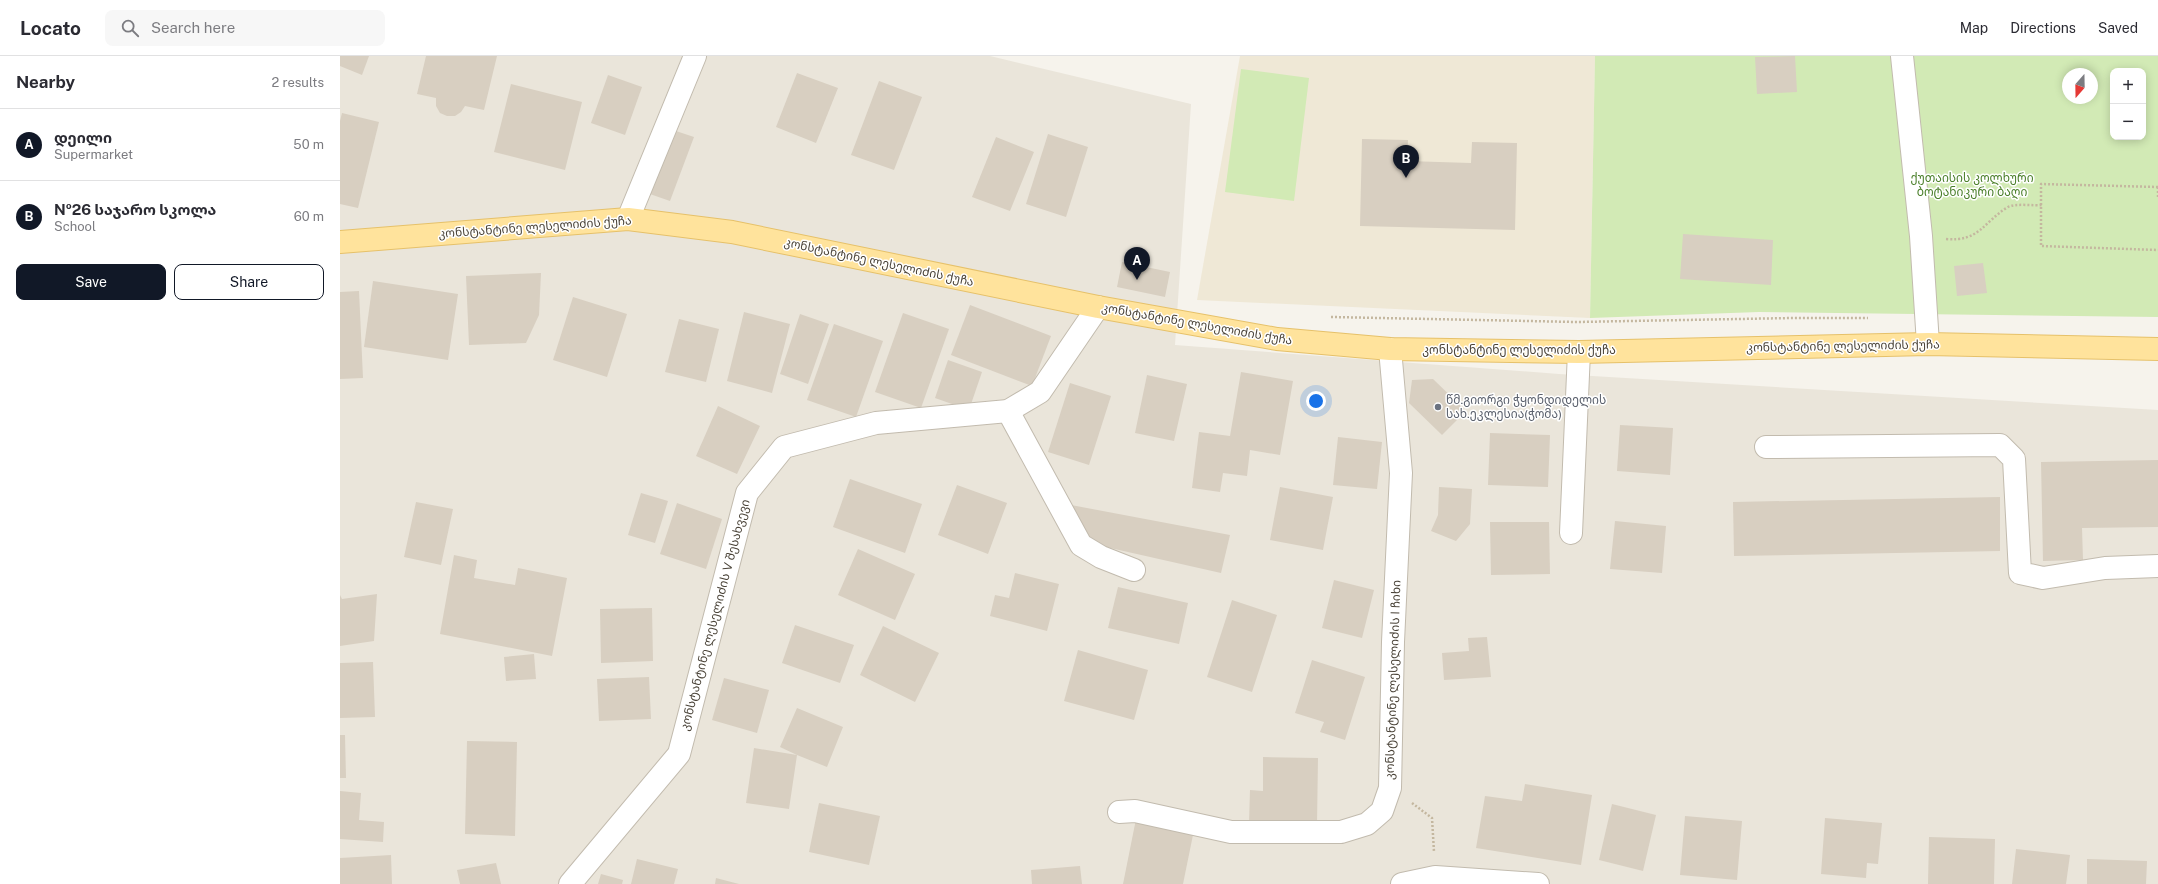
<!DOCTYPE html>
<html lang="en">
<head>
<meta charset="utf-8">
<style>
  body { margin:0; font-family:"Public Sans","Noto Sans Georgian",sans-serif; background:#f7f7f7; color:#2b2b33 }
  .controls { position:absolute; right:12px; top:12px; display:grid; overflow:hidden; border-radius:8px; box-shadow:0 2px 10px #0003 }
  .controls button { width:36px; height:36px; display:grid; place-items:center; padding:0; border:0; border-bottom:1px solid #e1e1e2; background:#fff; color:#2b2b33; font:20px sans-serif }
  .compass { position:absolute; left:1722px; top:12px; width:36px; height:36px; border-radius:50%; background:#fff; box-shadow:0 2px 10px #0003; rotate:200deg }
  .you { position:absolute; left:976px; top:345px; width:14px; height:14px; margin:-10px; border:3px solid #fff; border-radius:50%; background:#1a73e8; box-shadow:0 0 0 6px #1a73e833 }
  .badge { display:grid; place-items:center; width:26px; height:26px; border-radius:50%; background:#111827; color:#fff; font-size:13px; font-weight:700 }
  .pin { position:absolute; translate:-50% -33px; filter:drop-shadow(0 1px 2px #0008) }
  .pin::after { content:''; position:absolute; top:21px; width:14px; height:12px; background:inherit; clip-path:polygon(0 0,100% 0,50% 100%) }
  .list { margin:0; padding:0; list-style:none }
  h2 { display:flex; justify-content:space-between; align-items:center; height:52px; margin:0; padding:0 16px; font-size:17px }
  h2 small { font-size:13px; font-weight:400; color:#7c7c81 }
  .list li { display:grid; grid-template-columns:26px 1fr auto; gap:12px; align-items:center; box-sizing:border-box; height:72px; padding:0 16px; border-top:1px solid #e1e1e2 }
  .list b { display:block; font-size:15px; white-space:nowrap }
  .list p { margin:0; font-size:13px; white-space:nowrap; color:#7c7c81 }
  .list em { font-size:13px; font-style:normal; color:#7c7c81 }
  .actions { display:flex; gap:8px; padding:12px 16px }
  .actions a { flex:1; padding:9px 0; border:1px solid #111827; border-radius:8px; text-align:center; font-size:14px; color:#111827 }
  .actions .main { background:#111827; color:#fff }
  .icon { flex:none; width:22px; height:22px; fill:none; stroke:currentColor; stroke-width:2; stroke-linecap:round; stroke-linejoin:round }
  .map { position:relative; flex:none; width:1818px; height:828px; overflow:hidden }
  header { display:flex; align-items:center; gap:24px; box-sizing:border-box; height:56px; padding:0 20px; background:#fff; border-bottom:1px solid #e1e1e2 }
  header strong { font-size:19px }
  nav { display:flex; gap:22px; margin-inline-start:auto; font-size:14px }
  .search { width:280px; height:36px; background:#f7f7f7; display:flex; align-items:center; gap:10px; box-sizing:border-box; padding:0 14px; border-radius:8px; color:#7c7c81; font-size:15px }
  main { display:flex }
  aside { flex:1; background:#fff }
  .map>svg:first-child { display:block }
</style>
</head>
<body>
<header>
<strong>Locato</strong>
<div class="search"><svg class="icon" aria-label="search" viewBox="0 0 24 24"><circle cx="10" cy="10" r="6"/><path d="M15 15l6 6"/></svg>Search here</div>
<nav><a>Map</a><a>Directions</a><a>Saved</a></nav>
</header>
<main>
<aside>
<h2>Nearby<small>2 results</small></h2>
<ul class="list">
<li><span class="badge">A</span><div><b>დეილი</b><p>Supermarket</p></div><em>50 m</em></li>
<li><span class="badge">B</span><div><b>№26 საჯარო სკოლა</b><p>School</p></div><em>60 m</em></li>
</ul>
<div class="actions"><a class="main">Save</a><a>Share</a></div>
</aside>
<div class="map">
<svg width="1818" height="828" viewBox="0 0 1818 828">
  <rect width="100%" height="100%" fill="#f6f3ec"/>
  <!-- residential -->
  <polygon fill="#eae5da" points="0,0 650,0 851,48 835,289 1219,318 1818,354 1818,828 0,828"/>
  <!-- education -->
  <polygon fill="#efe8d6" points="900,0 1255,0 1250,262 857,244"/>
  <!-- green -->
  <g fill="#d2eab5" fill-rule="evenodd">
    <path d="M 1255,0 L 1818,0 L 1818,261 L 1419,256 L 1250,262 ZM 1773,15 L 1803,15 L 1803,81 L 1773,81 ZM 1728,18 L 1752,18 L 1752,42 L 1728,42 Z"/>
    <polygon points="901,13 969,22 954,145 885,136"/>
  </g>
  <!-- building -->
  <g fill="#d8cfc1">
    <polygon points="0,0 29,0 22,19 0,10"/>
    <polygon points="86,0 157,0 144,54 125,50 121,56 115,60 107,60 100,57 96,50 96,42 77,38"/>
    <polygon points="1455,0 1457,36 1417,38 1415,1"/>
    <polygon points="457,17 498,32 476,87 436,71"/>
    <polygon points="268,19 302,31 285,79 251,67"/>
    <polygon points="539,25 582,41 554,114 511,99"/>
    <polygon points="171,28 242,46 225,114 154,96"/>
    <polygon points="2,57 39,66 18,152 0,148 0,65"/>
    <polygon points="330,73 354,81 330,145 307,137"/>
    <polygon points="708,78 748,91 726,161 686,148"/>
    <polygon points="656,81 694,96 670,155 632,141"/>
    <polygon points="1022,83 1068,84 1067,105 1131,107 1132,86 1177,87 1175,174 1020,170"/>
    <polygon points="1343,178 1433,184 1431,229 1340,223"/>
    <polygon points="782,206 830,216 825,241 777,231"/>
    <polygon points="1643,207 1647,237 1617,240 1614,210"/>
    <polygon points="201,217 199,259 186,287 129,289 126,220"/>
    <polygon points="33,225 118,238 108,304 24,291"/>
    <polygon points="19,235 23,322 0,323 0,236"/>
    <polygon points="233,241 287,258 267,321 213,304"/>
    <polygon points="630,249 711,280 692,330 611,299"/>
    <polygon points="404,256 450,268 432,337 387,325"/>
    <polygon points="563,257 609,273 581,352 535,336"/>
    <polygon points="460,258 489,268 468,328 440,318"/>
    <polygon points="339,263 379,273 366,326 325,316"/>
    <polygon points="494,268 543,285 516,361 467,344"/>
    <polygon points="608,304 642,316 629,354 595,342"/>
    <polygon points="901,316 953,325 940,399 910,394 907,420 883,417 880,436 852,432 859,376 890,380"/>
    <polygon points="807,319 847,328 834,385 795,377"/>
    <polygon points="1093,323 1126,355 1102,379 1069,347 1072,324"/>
    <polygon points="730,327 771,340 749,409 708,396"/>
    <polygon points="378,350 420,370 397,418 356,400"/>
    <polygon points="1280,369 1333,372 1330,419 1277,415"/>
    <polygon points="1150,377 1210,379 1208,431 1148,429"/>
    <polygon points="998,381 1042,386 1037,433 993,429"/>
    <polygon points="1818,404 1818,471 1742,472 1743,504 1703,505 1701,406"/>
    <polygon points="510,423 582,448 565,497 493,471"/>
    <polygon points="617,429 667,447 648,498 598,479"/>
    <polygon points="940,431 993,441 983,494 930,484"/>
    <polygon points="1099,431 1132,433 1130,468 1116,485 1091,475 1098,459"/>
    <polygon points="301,437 328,445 315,487 288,479"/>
    <polygon points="1660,441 1660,495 1394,500 1393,446"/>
    <polygon points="76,446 113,453 101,509 64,501"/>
    <polygon points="337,447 382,463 366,513 320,498"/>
    <polygon points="731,449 890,479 881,517 748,487"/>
    <polygon points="1275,465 1326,470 1322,517 1270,513"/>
    <polygon points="1150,466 1209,466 1210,518 1151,519"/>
    <polygon points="518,493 575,518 555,564 498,539"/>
    <polygon points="114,499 137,504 134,522 175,529 178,512 227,522 212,600 100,578"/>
    <polygon points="675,517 719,528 707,575 650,560 655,539 669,542"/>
    <polygon points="994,524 1034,534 1022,582 982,572"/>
    <polygon points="778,531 848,547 839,588 768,572"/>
    <polygon points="37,538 34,585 0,590 0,539 2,543"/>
    <polygon points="892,544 937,559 912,636 867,621"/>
    <polygon points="312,552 313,605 261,607 260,553"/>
    <polygon points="455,569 514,589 500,627 442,607"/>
    <polygon points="543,570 599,597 575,646 520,619"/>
    <polygon points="1147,581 1151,621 1104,624 1102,597 1129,595 1128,582"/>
    <polygon points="738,594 808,614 794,664 724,645"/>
    <polygon points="194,598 196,623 166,625 164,601"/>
    <polygon points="972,604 1025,621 1005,684 980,676 984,666 955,657"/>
    <polygon points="33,606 35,661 0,662 0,607"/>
    <polygon points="309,621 311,663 259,665 257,623"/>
    <polygon points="384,622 429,634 417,677 372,664"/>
    <polygon points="457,652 503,671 487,711 457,699 449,753 406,747 414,692 457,699 440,691"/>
    <polygon points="0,679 5,679 6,722 0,722"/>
    <polygon points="127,685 177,686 175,780 125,778"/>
    <polygon points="923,701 978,702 977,768 909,768 910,734 923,735"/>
    <polygon points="1185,728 1252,739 1241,809 1136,792 1145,740 1182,745"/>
    <polygon points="0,735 21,737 19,764 44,766 43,786 0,783"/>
    <polygon points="479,747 540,760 529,809 469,796"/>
    <polygon points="1272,748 1316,759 1303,815 1259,804"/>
    <polygon points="1345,760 1402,765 1397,824 1340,819"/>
    <polygon points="1485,762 1542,767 1538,808 1527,807 1526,822 1481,818"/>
    <polygon points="796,763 854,774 843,828 783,828"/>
    <polygon points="1589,781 1655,783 1654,828 1588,828"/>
    <polygon points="1676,793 1730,799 1726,828 1672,828"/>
    <polygon points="51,799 52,828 0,828 0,802"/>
    <polygon points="297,803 338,813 334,828 291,828"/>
    <polygon points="1747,803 1807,805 1806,828 1747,828"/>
    <polygon points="156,807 161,828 120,828 117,814"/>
    <polygon points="740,810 742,828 692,828 691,814"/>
    <polygon points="261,818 283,824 282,828 258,828"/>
    <polygon points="376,822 399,828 375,828"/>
  </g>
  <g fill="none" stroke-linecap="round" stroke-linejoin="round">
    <defs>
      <g id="minor">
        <polyline points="1562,0 1581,180 1588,288"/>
        <polyline points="288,163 355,0"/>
        <polyline points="668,355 741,489 761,501 794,514"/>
        <polyline points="1426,391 1660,389 1674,403 1680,517 1703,522 1765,512 1818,510"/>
        <polyline points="1231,477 1239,296"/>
        <polyline points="779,756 795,755 891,776 1001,776 1027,768 1042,755 1050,732 1053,586 1061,417 1050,293"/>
        <polyline points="230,828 339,698 407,437 444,391 536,367 668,355 700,336 758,251"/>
        <polyline points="1062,828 1095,821 1198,828"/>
      </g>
      <polyline id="major" points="0,186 288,163 392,176 758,251 937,283 1050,293 1239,296 1588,288 1818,293"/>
    </defs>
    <!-- minor casing -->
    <use href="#minor" stroke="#c2bbae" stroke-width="24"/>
    <!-- major casing -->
    <use href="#major" stroke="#e6c16a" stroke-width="24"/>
    <!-- path -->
    <g stroke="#c4b79f" stroke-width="2.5" stroke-dasharray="2 2" stroke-linecap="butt">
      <polyline points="1818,131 1701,128 1701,190 1818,194"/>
      <polyline points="1818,131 1818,141"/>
      <path d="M 1606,183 C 1640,186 1643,166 1668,151 C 1676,147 1694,150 1703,149"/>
      <polyline points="991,261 1237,266 1452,262 1528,262"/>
      <polyline points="1072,747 1092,762 1094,796"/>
    </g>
    <!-- minor -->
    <use href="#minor" stroke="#fff" stroke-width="22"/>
    <!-- major -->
    <use href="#major" stroke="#ffe39c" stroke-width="22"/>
  </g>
  <!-- markers -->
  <circle fill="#6b7280" stroke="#fff" stroke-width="1.5" cx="1098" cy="351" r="4"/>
  <g text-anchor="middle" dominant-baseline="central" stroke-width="3" stroke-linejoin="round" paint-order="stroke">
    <!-- park labels -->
    <g font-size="12" fill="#4a7f2a" stroke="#fff">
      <text x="1632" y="122">ქუთაისის კოლხური<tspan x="1632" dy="14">ბოტანიკური ბაღი</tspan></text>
    </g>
    <!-- street labels -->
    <g font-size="12" fill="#4b4439" stroke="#fff">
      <text transform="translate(195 171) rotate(-4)">კონსტანტინე ლესელიძის ქუჩა</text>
      <text transform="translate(539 206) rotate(12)">კონსტანტინე ლესელიძის ქუჩა</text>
      <text transform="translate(857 268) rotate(10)">კონსტანტინე ლესელიძის ქუჩა</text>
      <text transform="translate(1503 290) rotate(-1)">კონსტანტინე ლესელიძის ქუჩა</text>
      <text x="1179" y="294">კონსტანტინე ლესელიძის ქუჩა</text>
      <text transform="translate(375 559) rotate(-75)">კონსტანტინე ლესელიძის V შესახვევი</text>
      <text transform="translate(1053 624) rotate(-88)">კონსტანტინე ლესელიძის I ჩიხი</text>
    </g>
    <!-- worship labels -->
    <g font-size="12" fill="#5b616d" stroke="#fff" text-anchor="start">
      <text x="1106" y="344">წმ.გიორგი ჭყონდიდელის<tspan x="1106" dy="14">სახ.ეკლესია(ჭომა)</tspan></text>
    </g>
  </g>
</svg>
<div class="controls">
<button>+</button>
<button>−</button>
</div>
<svg class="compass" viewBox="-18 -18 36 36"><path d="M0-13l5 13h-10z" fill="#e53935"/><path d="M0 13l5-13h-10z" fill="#7c7c81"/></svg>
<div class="you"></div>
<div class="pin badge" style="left:797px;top:224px">A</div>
<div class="pin badge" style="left:1066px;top:122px">B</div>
</div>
</main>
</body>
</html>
